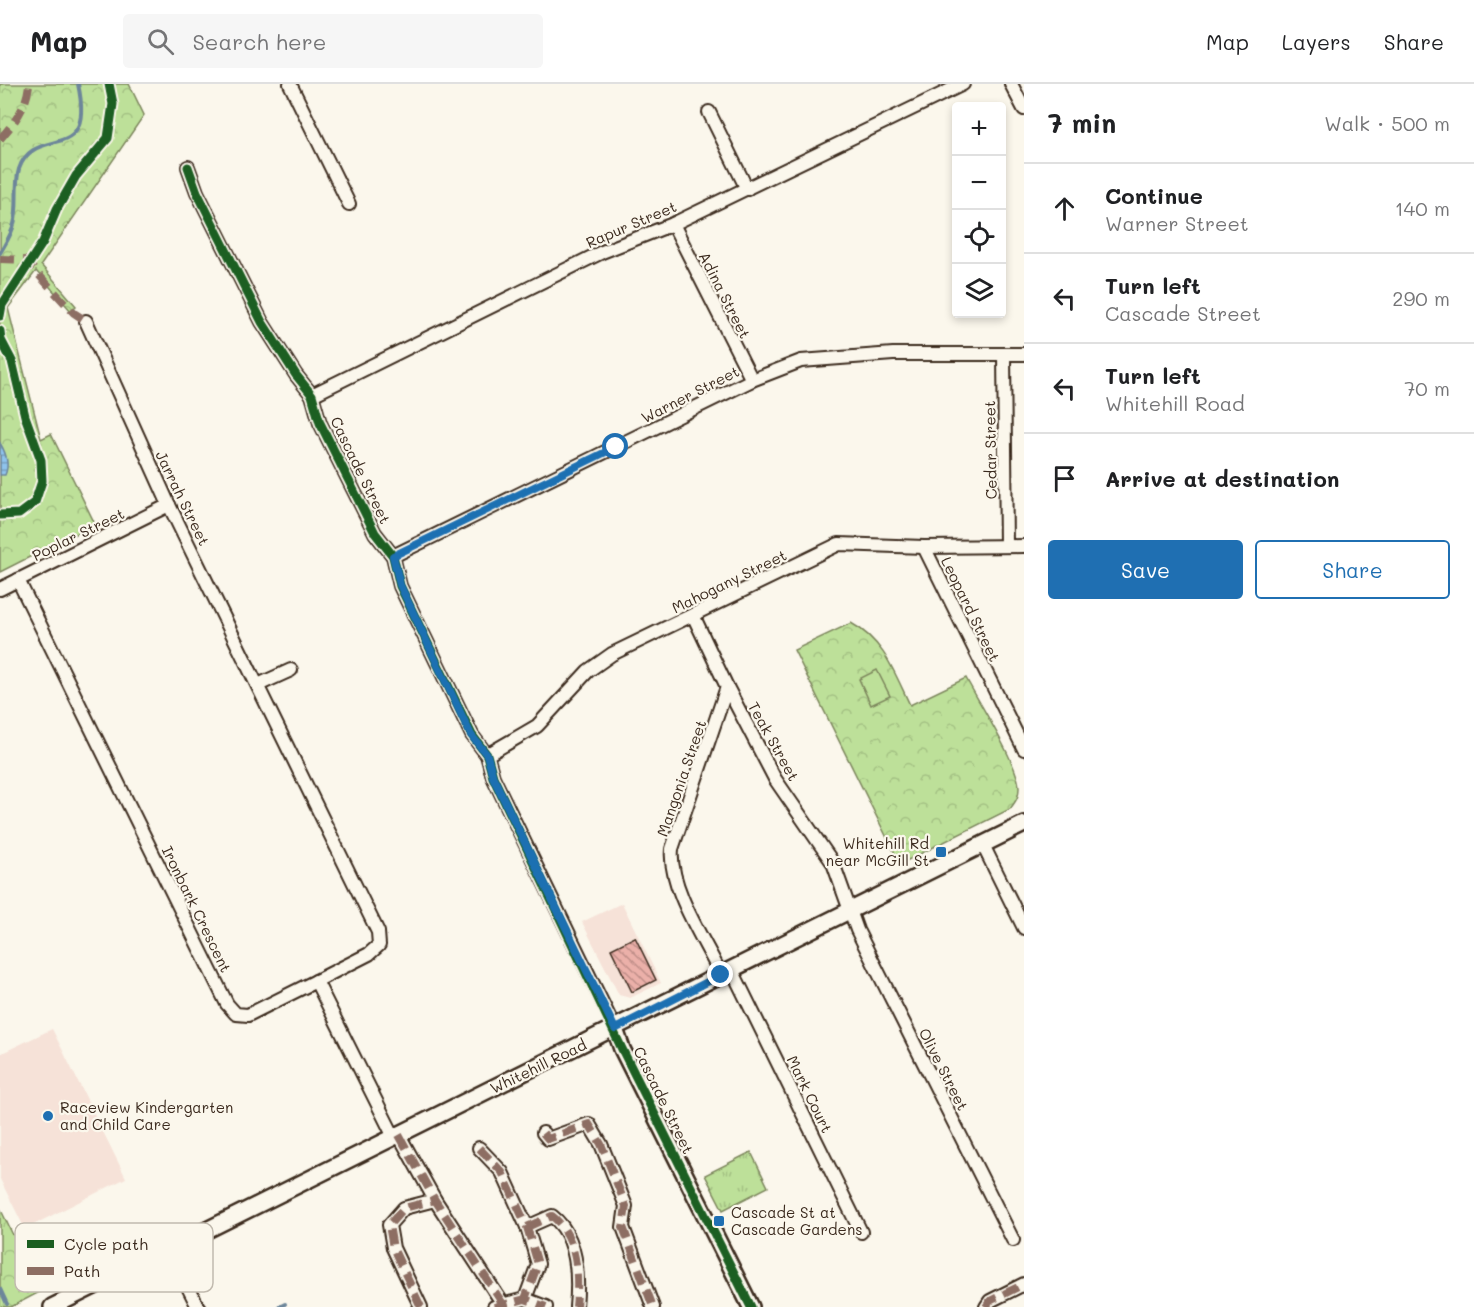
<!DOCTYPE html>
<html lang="en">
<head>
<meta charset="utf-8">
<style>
  body { margin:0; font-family:Mali,sans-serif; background:#f6f6f6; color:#202124 }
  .controls { position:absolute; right:18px; top:18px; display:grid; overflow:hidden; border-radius:6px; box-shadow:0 3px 9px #0003 }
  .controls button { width:54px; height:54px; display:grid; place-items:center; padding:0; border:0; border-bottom:2px solid #e0e0e0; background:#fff; color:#202124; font:30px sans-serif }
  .stop { position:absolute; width:18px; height:18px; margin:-14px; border:4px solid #1f6fb2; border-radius:50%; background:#fff }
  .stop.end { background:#1f6fb2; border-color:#fff; box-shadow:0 2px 6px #0008 }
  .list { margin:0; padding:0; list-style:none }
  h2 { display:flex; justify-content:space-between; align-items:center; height:78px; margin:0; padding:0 24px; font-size:26px }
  h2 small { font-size:20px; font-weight:400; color:#757577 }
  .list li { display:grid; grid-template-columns:39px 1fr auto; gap:18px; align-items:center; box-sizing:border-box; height:90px; padding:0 24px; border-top:2px solid #e0e0e0 }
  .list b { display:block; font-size:22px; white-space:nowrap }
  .list p { margin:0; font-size:20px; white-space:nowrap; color:#757577 }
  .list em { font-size:20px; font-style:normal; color:#757577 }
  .actions { display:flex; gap:12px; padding:18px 24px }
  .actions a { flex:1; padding:14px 0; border:2px solid #1f6fb2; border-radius:6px; text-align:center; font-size:21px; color:#1f6fb2 }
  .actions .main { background:#1f6fb2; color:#fff }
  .icon { flex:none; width:33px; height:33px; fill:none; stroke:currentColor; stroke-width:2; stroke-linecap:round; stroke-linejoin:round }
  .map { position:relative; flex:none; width:1024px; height:1223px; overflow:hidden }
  header { display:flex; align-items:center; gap:36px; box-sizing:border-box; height:84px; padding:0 30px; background:#fff; border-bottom:2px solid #e0e0e0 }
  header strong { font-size:28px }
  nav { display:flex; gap:33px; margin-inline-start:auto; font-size:21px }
  .search { width:420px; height:54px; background:#f6f6f6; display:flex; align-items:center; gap:15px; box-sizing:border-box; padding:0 21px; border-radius:6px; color:#757577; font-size:22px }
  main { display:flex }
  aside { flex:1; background:#fff }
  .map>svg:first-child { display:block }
</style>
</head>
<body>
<header>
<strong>Map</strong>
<div class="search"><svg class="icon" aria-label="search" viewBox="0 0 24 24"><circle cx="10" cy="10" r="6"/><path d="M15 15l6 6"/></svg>Search here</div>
<nav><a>Map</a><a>Layers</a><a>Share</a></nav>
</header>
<main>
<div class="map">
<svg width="1024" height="1223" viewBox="0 0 1024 1223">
  <defs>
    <pattern id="grass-tufts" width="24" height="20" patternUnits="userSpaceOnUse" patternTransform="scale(1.5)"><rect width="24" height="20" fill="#bde099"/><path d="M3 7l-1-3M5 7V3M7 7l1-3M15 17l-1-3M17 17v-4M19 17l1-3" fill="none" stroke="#a3c083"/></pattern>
    <pattern id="park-crowns" width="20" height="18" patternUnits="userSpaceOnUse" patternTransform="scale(1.5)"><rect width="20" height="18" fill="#bde099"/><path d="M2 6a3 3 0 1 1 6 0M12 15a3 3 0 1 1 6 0" fill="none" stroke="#a3c083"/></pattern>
    <pattern id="water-rules" width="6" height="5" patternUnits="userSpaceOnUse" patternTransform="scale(1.5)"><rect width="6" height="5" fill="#8fc3ec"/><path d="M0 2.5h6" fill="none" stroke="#769fbf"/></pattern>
    <pattern id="building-back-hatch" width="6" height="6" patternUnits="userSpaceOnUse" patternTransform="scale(1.5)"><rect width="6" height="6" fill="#ebb0a9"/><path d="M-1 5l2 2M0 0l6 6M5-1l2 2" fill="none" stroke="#c08f89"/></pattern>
  </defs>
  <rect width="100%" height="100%" fill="#fbf7ec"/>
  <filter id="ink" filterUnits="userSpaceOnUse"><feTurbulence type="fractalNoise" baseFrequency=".0167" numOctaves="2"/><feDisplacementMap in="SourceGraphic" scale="12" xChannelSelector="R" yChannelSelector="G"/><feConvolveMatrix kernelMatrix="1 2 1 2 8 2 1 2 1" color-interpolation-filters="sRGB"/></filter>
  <g filter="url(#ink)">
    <!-- built -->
    <g fill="#f6e2d8">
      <polygon points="622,819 661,899 630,914 619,911 582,838"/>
      <polygon points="52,945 126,1094 25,1145 0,1095 0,970"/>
    </g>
    <!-- grass -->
    <polygon fill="url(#grass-tufts)" stroke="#7c855c" stroke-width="1.5" points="751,1068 768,1103 723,1126 705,1091"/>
    <!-- park -->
    <g fill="url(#park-crowns)" stroke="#7c855c" stroke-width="1.5">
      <polygon points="0,0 129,0 144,31 41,181 76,222 71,227 36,187 8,224 41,355 51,350 95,440 0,488"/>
      <path d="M 851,539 C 884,557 894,588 910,621 L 966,594 C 978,617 1019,681 1019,704 C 1019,714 1015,718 1010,725 L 900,780 L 794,566 Z"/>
      <polygon points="0,1124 13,1151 25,1145 53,1201 11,1223 0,1223"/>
    </g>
    <!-- garden -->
    <polygon fill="#bde099" stroke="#7c855c" stroke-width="1.5" points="877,586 890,612 871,621 859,595"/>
    <!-- water -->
    <path fill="url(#water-rules)" stroke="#6d869a" stroke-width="1.5" d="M 0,359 C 6,369 10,380 5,391 L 0,391 Z"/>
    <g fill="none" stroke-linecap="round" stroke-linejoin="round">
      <!-- stream -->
      <g stroke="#6d869a" stroke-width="4">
        <path d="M 0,169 C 5,160 12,150 14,140 C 19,123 14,102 19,85 C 34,39 96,83 78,0"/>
        <polyline points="0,1205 7,1220"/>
        <polyline points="279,1223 285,1220"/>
      </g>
    </g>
    <!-- building -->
    <polygon fill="url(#building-back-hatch)" stroke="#3b2a1e" stroke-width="1.5" points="635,853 656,896 632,908 611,865"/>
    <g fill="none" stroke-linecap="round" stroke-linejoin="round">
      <defs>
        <g id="minor">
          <polyline points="290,0 349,120"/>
          <polyline points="1011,0 1024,25"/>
          <polyline points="709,28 747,105"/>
          <polyline points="188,83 197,108 262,238 296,291 312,311 320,339 375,449 393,472 400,502 472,651 487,671 493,693 615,945"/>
          <polyline points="673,140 752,296"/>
          <polyline points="86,237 169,421 378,848 379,861 369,870 316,897"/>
          <polyline points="1004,270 1006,461"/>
          <polyline points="312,311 602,168 673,140 963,0"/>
          <polyline points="924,463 1024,665"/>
          <polyline points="393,472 752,296 801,277 893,270 1024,270"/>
          <polyline points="18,496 227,920 236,930 248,931 316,897 394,1053"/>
          <polyline points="0,505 169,421"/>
          <polyline points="693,531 727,603 775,695 833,779 857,846 1013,1156"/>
          <polyline points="258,601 291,586"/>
          <polyline points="487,671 537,642 588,587 612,570 839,460 924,463 1024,462"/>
          <polyline points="983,761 1024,844"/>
          <polyline points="732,886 861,1148"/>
          <path d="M 721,891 C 705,857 668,803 672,765 L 727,603"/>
          <polyline points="543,1049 548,1055 589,1040 601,1060 626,1122 623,1143 653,1223"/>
          <polyline points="399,1051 435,1116 503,1220"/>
          <polyline points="479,1064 502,1088 527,1143 538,1180 525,1215"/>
          <path d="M 527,1143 L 552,1132 C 578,1152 579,1192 576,1223"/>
          <polyline points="169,1165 198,1223"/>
          <polyline points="421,1223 393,1164 389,1141 404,1124 435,1116"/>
          <polyline points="494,1223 525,1215 546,1223"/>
          <polyline points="986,1223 990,1217 1024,1200"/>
        </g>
        <g id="tertiary">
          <polyline points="615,945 622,965 751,1223"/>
          <polyline points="52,1223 1024,740"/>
        </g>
      </defs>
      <!-- minor casing -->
      <use href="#minor" stroke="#3b2a1e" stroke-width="16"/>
      <!-- tertiary casing -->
      <use href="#tertiary" stroke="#3b2a1e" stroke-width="20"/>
      <!-- minor -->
      <use href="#minor" stroke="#fbf7ec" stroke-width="12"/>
      <!-- tertiary -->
      <use href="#tertiary" stroke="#fbf7ec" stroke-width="15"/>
      <!-- quiet -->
      <g stroke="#8d6e63" stroke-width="8" stroke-dasharray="15 8" stroke-linecap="butt">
        <path d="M 0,55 C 15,38 27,23 29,0"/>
        <polyline points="0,175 25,176 74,229 86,237"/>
        <polyline points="543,1049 548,1055 589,1040 601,1060 626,1122 623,1143 653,1223"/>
        <polyline points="399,1051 435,1116 503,1220"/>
        <polyline points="479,1064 502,1088 527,1143 538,1180 525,1215"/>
        <path d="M 527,1143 L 552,1132 C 578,1152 579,1192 576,1223"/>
        <polyline points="421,1223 393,1164 389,1141 404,1124 435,1116"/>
        <polyline points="494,1223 525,1215 546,1223"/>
        <polyline points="986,1223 990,1217 1024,1200"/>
      </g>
      <defs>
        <g id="cycleway">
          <polyline points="188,83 197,108 262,238 296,291 312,311 320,339 375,449 393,472 400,502 472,651 487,671 493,693 622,965 751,1223"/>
          <polyline points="0,232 2,221 43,158 57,125 76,92 108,54 113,20 109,0"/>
          <polyline points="0,247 1,256 12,277 25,332 41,376 42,397 35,418 19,430 0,431"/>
        </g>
      </defs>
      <!-- cycleway casing -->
      <use href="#cycleway" stroke="#fbf7ec" stroke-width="13"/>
      <!-- cycleway -->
      <use href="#cycleway" stroke="#1b5e20" stroke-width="9"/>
    </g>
  </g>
  <g fill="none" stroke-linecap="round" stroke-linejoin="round" filter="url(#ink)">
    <!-- route -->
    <polyline stroke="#1f6fb2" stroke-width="8" points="616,363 393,472 400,501 471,651 487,671 493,693 615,945 721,891"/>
  </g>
  <!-- markers -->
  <g fill="#1f6fb2" stroke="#fbf7ec" stroke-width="2">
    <rect x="935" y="762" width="12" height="12" rx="3"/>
    <circle cx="48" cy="1032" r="6"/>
    <rect x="713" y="1131" width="12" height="12" rx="3"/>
  </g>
  <g text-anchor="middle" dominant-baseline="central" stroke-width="4.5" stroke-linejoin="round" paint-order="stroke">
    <!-- street labels -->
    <g font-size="15" fill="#3b2a1e" stroke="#fbf7ec">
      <text transform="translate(631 140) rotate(-23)">Rapur Street</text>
      <text transform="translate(725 211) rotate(63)">Adina Street</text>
      <text transform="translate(690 310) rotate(-27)">Warner Street</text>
      <text transform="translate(990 366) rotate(-91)">Cedar Street</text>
      <text transform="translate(361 386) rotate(64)">Cascade Street</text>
      <text transform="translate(183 414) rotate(64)">Jarrah Street</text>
      <text transform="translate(78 450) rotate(-26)">Poplar Street</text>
      <text transform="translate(729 497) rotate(-26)">Mahogany Street</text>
      <text transform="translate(971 525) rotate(64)">Leopard Street</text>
      <text transform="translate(774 657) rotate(61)">Teak Street</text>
      <text transform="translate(681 694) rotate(-71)">Mangonia Street</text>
      <text transform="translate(197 825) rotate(64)">Ironbark Crescent</text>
      <text transform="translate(538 982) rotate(-26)">Whitehill Road</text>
      <text transform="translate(944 985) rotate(63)">Olive Street</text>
      <text transform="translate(810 1010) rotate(64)">Mark Court</text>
      <text transform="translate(664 1016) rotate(64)">Cascade Street</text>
    </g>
    <!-- poi labels -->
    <g font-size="15" fill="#3b2a1e" stroke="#fbf7ec" text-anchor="start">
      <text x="929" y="759" text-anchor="end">Whitehill Rd<tspan x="929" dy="17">near McGill St</tspan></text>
      <text x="60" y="1023">Raceview Kindergarten<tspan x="60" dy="17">and Child Care</tspan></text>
      <text x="731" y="1128">Cascade St at<tspan x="731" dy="17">Cascade Gardens</tspan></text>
    </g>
  </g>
  <!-- legend -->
  <rect x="15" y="1139" width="198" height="69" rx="9" fill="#fbf7ec" stroke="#c1baae" stroke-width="1.5"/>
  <rect x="27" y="1156" width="27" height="8" fill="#1b5e20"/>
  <rect x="27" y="1183" width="27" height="8" fill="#8d6e63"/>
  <g font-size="16" fill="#3b2a1e">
    <text x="64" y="1166">Cycle path</text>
    <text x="64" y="1193">Path</text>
  </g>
</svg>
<div class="controls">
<button>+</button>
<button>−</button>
<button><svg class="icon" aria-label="locate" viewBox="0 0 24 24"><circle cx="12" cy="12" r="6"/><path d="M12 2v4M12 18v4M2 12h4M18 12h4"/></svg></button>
<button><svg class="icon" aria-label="layers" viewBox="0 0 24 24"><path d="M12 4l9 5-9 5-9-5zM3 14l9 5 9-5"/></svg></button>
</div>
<div class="stop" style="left:616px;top:363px"></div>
<div class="stop end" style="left:721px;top:891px"></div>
</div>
<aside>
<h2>7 min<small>Walk · 500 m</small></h2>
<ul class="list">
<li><svg class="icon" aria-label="ahead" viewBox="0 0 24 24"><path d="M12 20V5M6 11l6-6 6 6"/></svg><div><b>Continue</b><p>Warner Street</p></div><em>140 m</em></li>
<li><svg class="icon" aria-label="left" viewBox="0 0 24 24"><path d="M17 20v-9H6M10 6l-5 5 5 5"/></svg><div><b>Turn left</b><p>Cascade Street</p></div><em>290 m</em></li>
<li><svg class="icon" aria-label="left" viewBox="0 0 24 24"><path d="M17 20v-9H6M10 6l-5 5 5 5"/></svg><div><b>Turn left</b><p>Whitehill Road</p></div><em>70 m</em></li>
<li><svg class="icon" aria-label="arrive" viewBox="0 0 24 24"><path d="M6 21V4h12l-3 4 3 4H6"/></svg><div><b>Arrive at destination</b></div></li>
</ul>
<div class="actions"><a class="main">Save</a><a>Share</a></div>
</aside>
</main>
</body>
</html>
